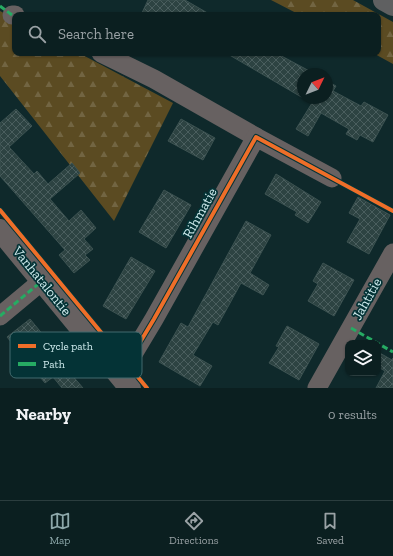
<!DOCTYPE html>
<html lang="en">
<head>
<meta charset="utf-8">
<style>
  body { margin:0; font-family:"Zilla Slab",serif; background:#142729; color:#f1f3f6 }
  .controls { position:absolute; right:12px; bottom:12px; display:grid; overflow:hidden; border-radius:8px; box-shadow:0 1px 3px #0004 }
  .controls button { width:36px; height:36px; display:grid; place-items:center; padding:0; border:0; border-bottom:1px solid #2b3d3e; background:#0b1f20; color:#f1f3f6; font:20px sans-serif }
  .compass { position:absolute; left:297px; top:68px; width:36px; height:36px; border-radius:50%; background:#0b1f20; box-shadow:0 1px 3px #0004; rotate:47deg }
  .list { margin:0; padding:0; list-style:none }
  h2 { display:flex; justify-content:space-between; align-items:center; height:52px; margin:0; padding:0 16px; font-size:17px }
  h2 small { font-size:13px; font-weight:400; color:#9aa2a5 }
  .icon { flex:none; width:22px; height:22px; fill:none; stroke:currentColor; stroke-width:2; stroke-linecap:round; stroke-linejoin:round }
  .map { position:relative; flex:none; width:393px; height:388px; overflow:hidden }
  .search { position:absolute; background:#0b1f20; box-shadow:0 1px 3px #0004; left:12px; right:12px; top:12px; height:44px; display:flex; align-items:center; gap:10px; box-sizing:border-box; padding:0 14px; border-radius:8px; color:#9aa2a5; font-size:15px }
  .sheet { height:112px; background:#0b1f20 }
  nav { display:flex; justify-content:space-around; align-items:center; box-sizing:border-box; height:56px; border-top:1px solid #2b3d3e; background:#0b1f20; font-size:11px; color:#9aa2a5 }
  nav a { display:grid; justify-items:center; gap:2px }
  nav .on { color:#8da8aa }
  .map>svg:first-child { display:block }
</style>
</head>
<body>
<div class="map">
<svg width="393" height="388" viewBox="0 0 393 388">
  <defs>
    <pattern id="forest-firs" width="22" height="20" patternUnits="userSpaceOnUse"><rect width="22" height="20" fill="#5b4b22"/><path d="M5 1l3.5 6h-7zM16 11l3.5 6h-7z" fill="#726542"/></pattern>
    <pattern id="building-cross-hatch" width="8" height="8" patternUnits="userSpaceOnUse"><rect width="8" height="8" fill="#2d4342"/><path d="M0 0l8 8M0 8l8-8" fill="none" stroke="#4a5e5e"/></pattern>
  </defs>
  <rect width="100%" height="100%" fill="#0f292b"/>
  <!-- forest -->
  <g fill="url(#forest-firs)">
    <polygon points="271,0 353,0 393,22 393,64 373,53 378,53 378,15 300,15"/>
    <polygon points="0,11 15,19 15,53 79,53 173,103 114,221 0,76"/>
  </g>
  <!-- building -->
  <g fill="url(#building-cross-hatch)" stroke="#3c5251">
    <polygon points="148,0 185,0 211,15 141,15"/>
    <polygon points="226,53 276,53 315,74 303,74 303,98"/>
    <polygon points="327,81 336,86 333,91 361,106 364,102 388,115 373,142 360,135 357,140 346,134 349,129 321,113 308,136 296,129 312,103 304,98 327,98"/>
    <polygon points="16,109 32,126 9,147 34,174 37,171 48,184 72,163 80,173 50,199 69,221 81,210 96,228 84,239 93,249 85,255 90,260 74,273 59,255 65,250 0,176 0,123"/>
    <polygon points="181,119 215,138 203,160 168,141"/>
    <polygon points="276,174 321,202 308,223 295,215 297,212 265,194"/>
    <polygon points="164,190 191,205 166,248 139,232"/>
    <polygon points="358,197 390,215 369,254 347,242 360,219 349,213"/>
    <polygon points="246,221 271,235 250,273 269,285 263,295 241,283 218,325 213,322 193,355 212,366 200,386 159,362 181,323 188,327"/>
    <polygon points="131,257 155,271 126,319 103,306"/>
    <polygon points="323,263 354,280 334,316 308,301 318,284 313,281"/>
    <polygon points="30,319 68,365 65,367 83,388 62,388 53,377 45,383 7,337"/>
    <polygon points="287,326 319,344 299,380 269,363 279,347 276,346"/>
    <polygon points="378,352 392,360 393,358 393,388 376,388 385,371 378,367"/>
  </g>
  <g fill="none" stroke-linecap="round" stroke-linejoin="round">
    <!-- minor -->
    <g stroke="#676161" stroke-width="19">
      <polyline points="12,15 15,15"/>
      <polyline points="101,53 154,79 256,137"/>
      <polyline points="0,316 42,281"/>
      <polyline points="117,372 127,364 154,319 256,137 332,178"/>
      <polyline points="317,388 393,253"/>
    </g>
    <!-- tertiary -->
    <polyline stroke="#676161" stroke-width="22" points="0,230 130,388"/>
    <!-- primary -->
    <polyline stroke="#5f6061" stroke-width="22" points="384,0 393,5"/>
    <!-- quiet -->
    <g stroke="#26ab63" stroke-width="3" stroke-dasharray="6 3" stroke-linecap="butt">
      <polyline points="0,6 12,15"/>
      <polyline points="0,316 42,281"/>
      <polyline points="351,328 393,352"/>
    </g>
    <defs>
      <g id="cycleway">
        <polyline points="0,210 147,388"/>
        <polyline points="117,372 127,364 154,319 256,137 393,211"/>
      </g>
    </defs>
    <!-- cycleway casing -->
    <use href="#cycleway" stroke="#043336" stroke-width="6"/>
    <!-- cycleway -->
    <use href="#cycleway" stroke="#ee6e29" stroke-width="4"/>
  </g>
  <g text-anchor="middle" dominant-baseline="central" stroke-width="3.5" stroke-linejoin="round" paint-order="stroke">
    <!-- street labels -->
    <g font-size="14" fill="#d1edef" stroke="#043336">
      <text transform="translate(200 213) rotate(-61)">Rihmatie</text>
      <text transform="translate(42 281) rotate(51)">Vanhatalontie</text>
      <text transform="translate(367 299) rotate(-61)">Jahtitie</text>
    </g>
  </g>
  <!-- legend -->
  <rect x="10" y="332" width="132" height="46" rx="6" fill="#043336" stroke="#426b6e" stroke-width="1"/>
  <rect x="18" y="344" width="18" height="4" fill="#ee6e29"/>
  <rect x="18" y="362" width="18" height="4" fill="#26ab63"/>
  <g font-size="11" fill="#d1edef">
    <text x="43" y="350">Cycle path</text>
    <text x="43" y="368">Path</text>
  </g>
</svg>
<div class="controls">
<button><svg class="icon" aria-label="layers" viewBox="0 0 24 24"><path d="M12 4l9 5-9 5-9-5zM3 14l9 5 9-5"/></svg></button>
</div>
<svg class="compass" viewBox="-18 -18 36 36"><path d="M0-13l5 13h-10z" fill="#e53935"/><path d="M0 13l5-13h-10z" fill="#9aa2a5"/></svg>
<div class="search"><svg class="icon" aria-label="search" viewBox="0 0 24 24"><circle cx="10" cy="10" r="6"/><path d="M15 15l6 6"/></svg>Search here</div>
</div>
<section class="sheet">
<h2>Nearby<small>0 results</small></h2>
<ul class="list">
</ul>
</section>
<nav>
<a class="on"><svg class="icon" aria-label="map" viewBox="0 0 24 24"><path d="M3 6l6-2 6 2 6-2v14l-6 2-6-2-6 2zM9 4v14M15 6v14"/></svg>Map</a>
<a><svg class="icon" aria-label="directions" viewBox="0 0 24 24"><path d="M12 3l9 9-9 9-9-9zM9 14v-3h6M13 9l2 2-2 2"/></svg>Directions</a>
<a><svg class="icon" aria-label="saved" viewBox="0 0 24 24"><path d="M7 4h10v16l-5-4-5 4z"/></svg>Saved</a>
</nav>
</body>
</html>
